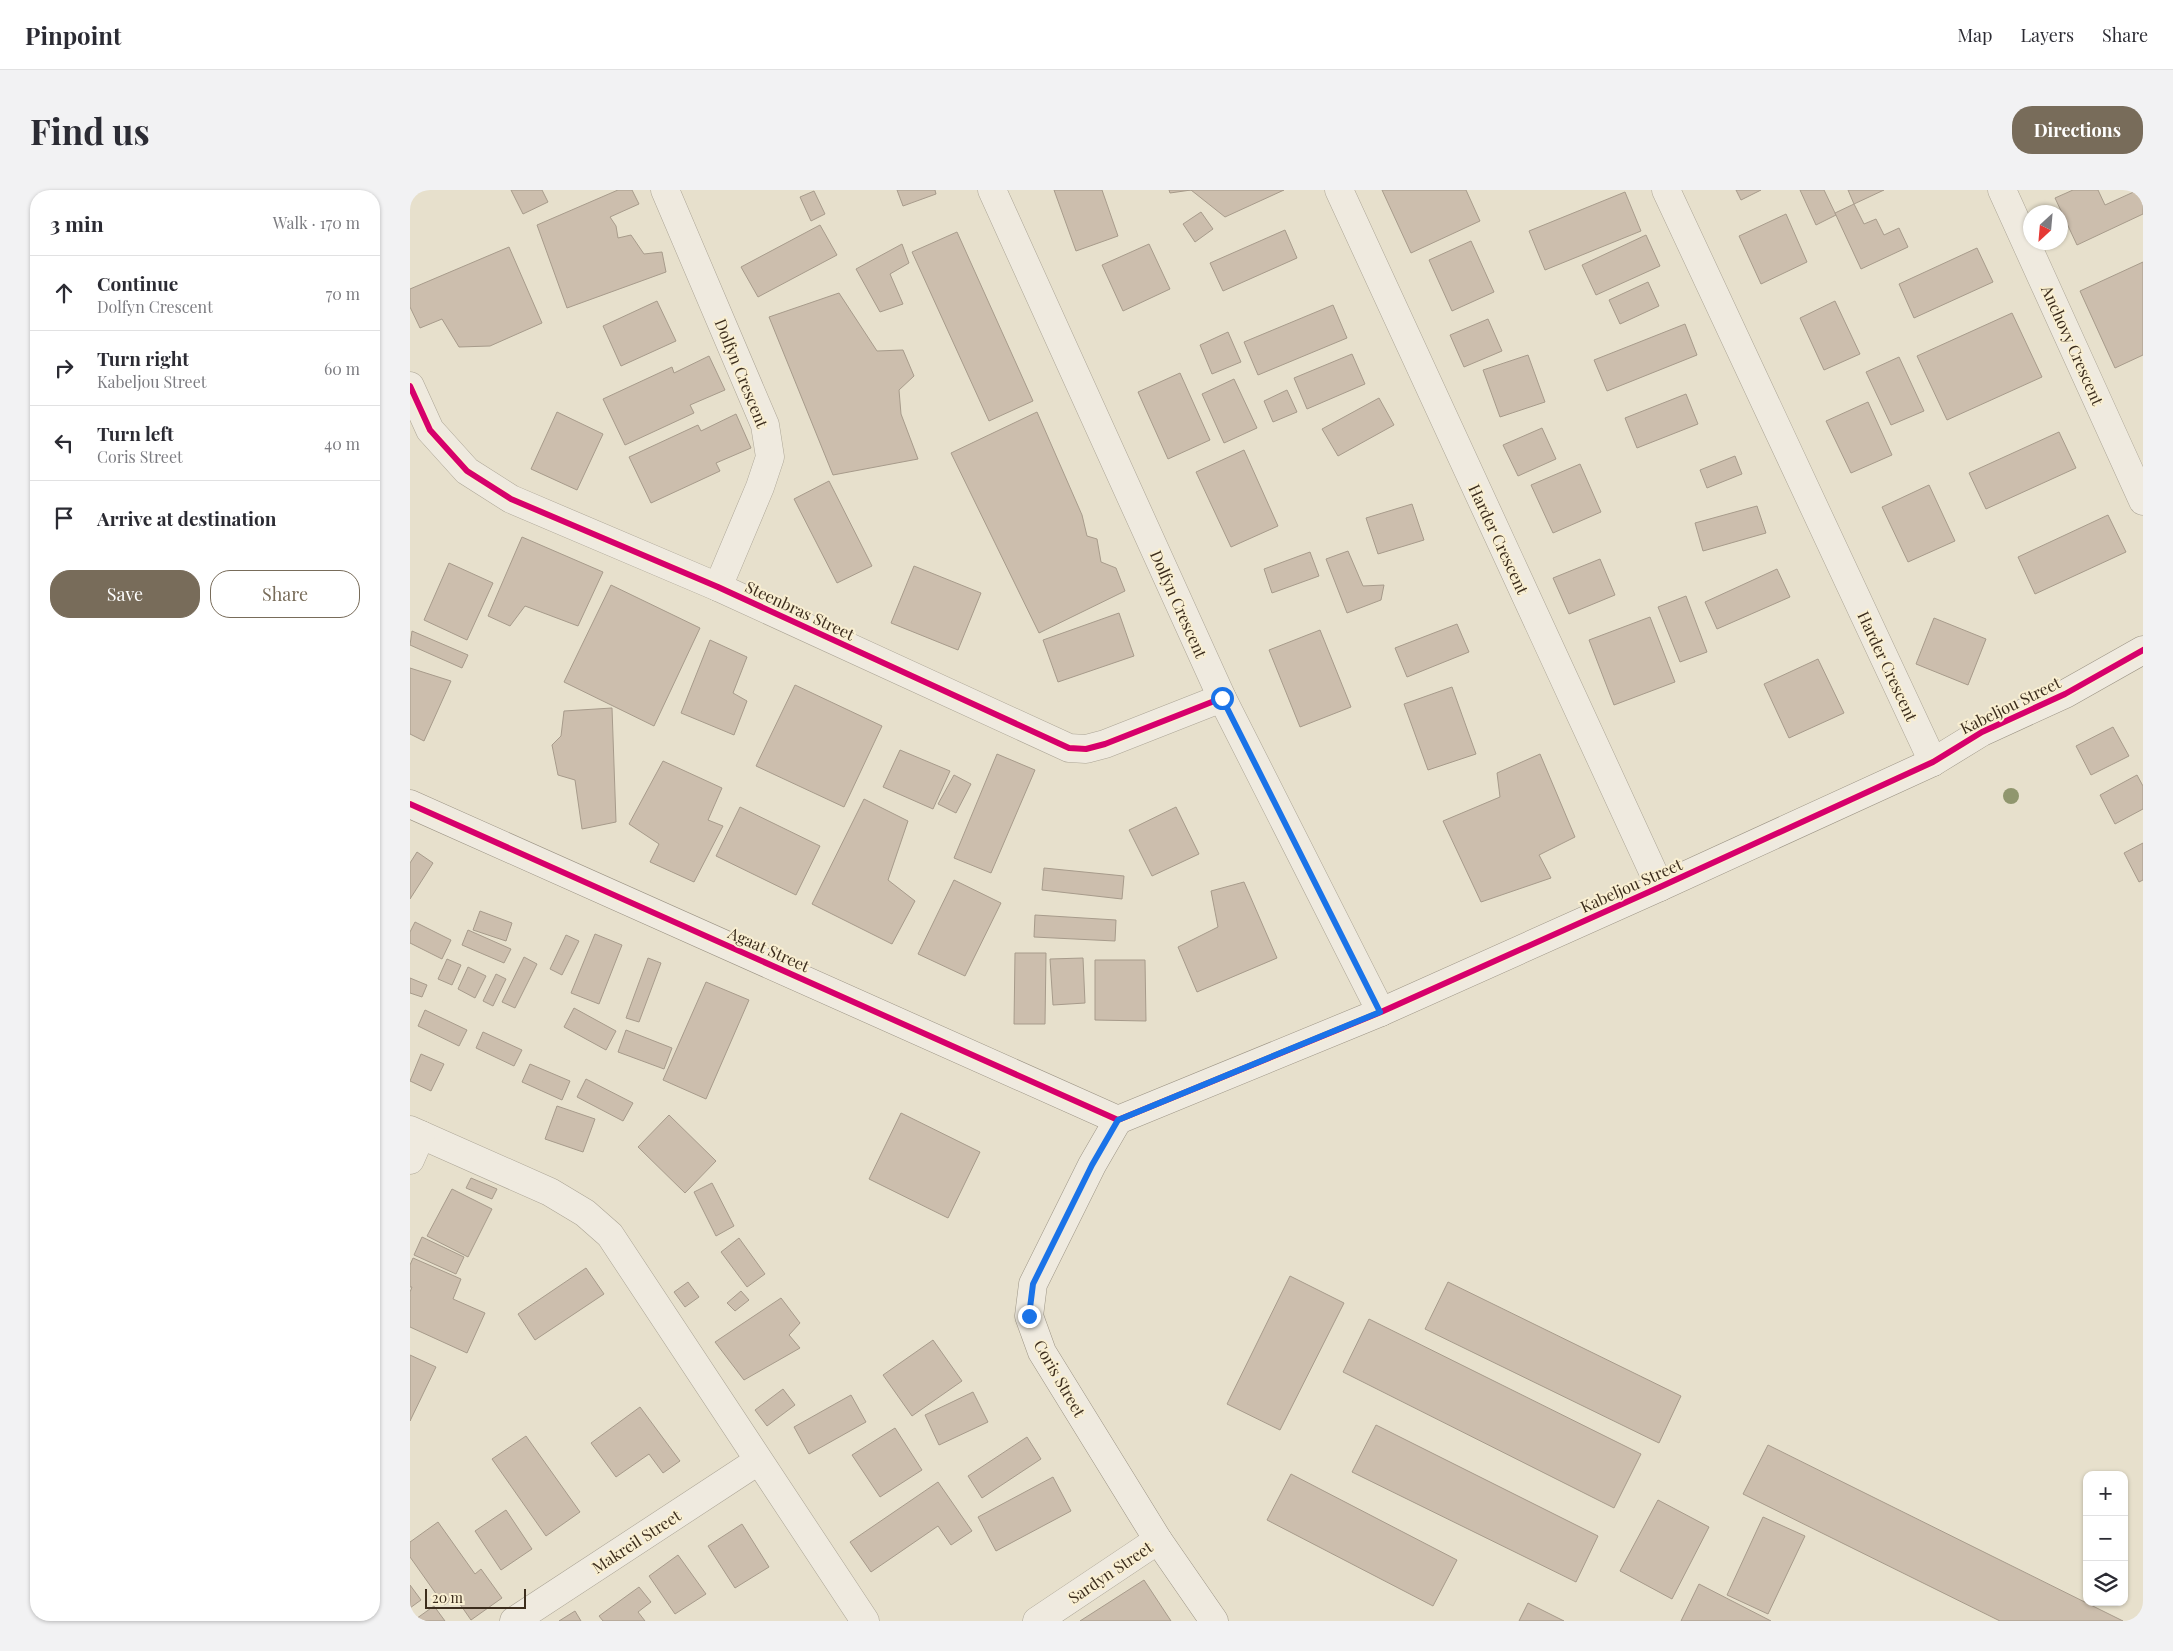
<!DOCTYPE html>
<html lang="en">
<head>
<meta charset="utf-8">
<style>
  body { margin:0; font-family:"Playfair Display",serif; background:#f2f2f3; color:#2b2b33 }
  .controls { position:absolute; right:15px; bottom:15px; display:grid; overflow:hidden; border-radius:10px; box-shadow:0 1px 4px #0004 }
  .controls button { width:45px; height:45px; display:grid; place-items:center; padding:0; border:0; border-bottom:1px solid #e1e1e2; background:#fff; color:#2b2b33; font:25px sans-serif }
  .compass { position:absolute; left:1613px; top:15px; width:45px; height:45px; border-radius:50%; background:#fff; box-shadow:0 1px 4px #0004; rotate:206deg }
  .scale { position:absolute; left:15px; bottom:12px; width:101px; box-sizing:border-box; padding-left:5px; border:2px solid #3c2d1d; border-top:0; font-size:14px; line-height:18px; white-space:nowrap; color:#3c2d1d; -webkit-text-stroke:4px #f9efd2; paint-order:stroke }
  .stop { position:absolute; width:15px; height:15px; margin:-11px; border:4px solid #1a73e8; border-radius:50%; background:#fff }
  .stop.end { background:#1a73e8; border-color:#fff; box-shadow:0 1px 5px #0008 }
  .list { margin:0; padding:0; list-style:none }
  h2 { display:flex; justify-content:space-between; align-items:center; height:65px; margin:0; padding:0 20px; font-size:21px }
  h2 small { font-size:16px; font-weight:400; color:#7c7c81 }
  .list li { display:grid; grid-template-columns:32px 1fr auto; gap:15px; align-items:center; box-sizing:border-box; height:75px; padding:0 20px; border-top:1px solid #e1e1e2 }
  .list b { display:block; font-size:19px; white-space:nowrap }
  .list p { margin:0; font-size:16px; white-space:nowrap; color:#7c7c81 }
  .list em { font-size:16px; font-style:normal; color:#7c7c81 }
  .actions { display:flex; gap:10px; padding:15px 20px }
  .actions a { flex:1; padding:11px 0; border:1px solid #786c5a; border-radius:20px; text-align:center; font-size:18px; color:#786c5a }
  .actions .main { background:#786c5a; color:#fff }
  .icon { flex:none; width:28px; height:28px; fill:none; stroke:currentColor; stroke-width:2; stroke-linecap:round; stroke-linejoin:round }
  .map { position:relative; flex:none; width:1733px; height:1431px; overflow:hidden; border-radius:20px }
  header { display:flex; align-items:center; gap:30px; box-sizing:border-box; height:70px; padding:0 25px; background:#fff; border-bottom:1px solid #e1e1e2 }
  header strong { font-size:24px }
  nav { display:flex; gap:28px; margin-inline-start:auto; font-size:18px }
  .intro { display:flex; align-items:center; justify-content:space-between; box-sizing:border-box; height:120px; padding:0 30px }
  h1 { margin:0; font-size:35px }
  .button { padding:12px 22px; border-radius:20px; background:#786c5a; color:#fff; font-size:18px; font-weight:700 }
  main { display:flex; gap:30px; padding:0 30px }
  aside { flex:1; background:#fff; border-radius:20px; box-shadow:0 1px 4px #0004 }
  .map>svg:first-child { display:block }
</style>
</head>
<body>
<header>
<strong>Pinpoint</strong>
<nav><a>Map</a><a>Layers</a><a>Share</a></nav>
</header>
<div class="intro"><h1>Find us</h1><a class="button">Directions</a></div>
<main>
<aside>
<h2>3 min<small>Walk · 170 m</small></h2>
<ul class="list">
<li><svg class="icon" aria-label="ahead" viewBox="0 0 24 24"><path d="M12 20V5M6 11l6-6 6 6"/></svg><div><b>Continue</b><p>Dolfyn Crescent</p></div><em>70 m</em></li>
<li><svg class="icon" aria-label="right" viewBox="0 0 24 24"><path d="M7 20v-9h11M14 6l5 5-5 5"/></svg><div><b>Turn right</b><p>Kabeljou Street</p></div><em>60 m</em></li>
<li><svg class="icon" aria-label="left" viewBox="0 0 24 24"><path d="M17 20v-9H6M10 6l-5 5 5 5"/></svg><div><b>Turn left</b><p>Coris Street</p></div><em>40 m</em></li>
<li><svg class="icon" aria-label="arrive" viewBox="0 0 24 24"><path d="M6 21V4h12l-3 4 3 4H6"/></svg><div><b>Arrive at destination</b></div></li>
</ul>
<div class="actions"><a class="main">Save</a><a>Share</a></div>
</aside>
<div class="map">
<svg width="1733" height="1431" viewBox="0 0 1733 1431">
  <rect width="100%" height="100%" fill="#e7e0cc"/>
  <!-- building -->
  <g fill="#ccbead" stroke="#a79b8b">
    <polygon points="101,0 132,0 138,12 113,24"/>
    <polygon points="208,0 222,0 229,14 200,27 206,36 208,48 221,45 234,64 252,62 256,82 157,118 127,35"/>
    <polygon points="487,0 525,0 526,4 493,16"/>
    <polygon points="644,0 692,0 708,46 666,61"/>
    <polygon points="759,0 874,0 815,27 781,0 760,3"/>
    <polygon points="972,0 1056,0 1070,31 1001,63"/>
    <polygon points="1326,0 1351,0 1331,10"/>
    <polygon points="1390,0 1414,0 1426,25 1406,35"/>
    <polygon points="1438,0 1474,0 1444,14"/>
    <polygon points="1663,0 1688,0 1695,15 1728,0 1733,0 1733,24 1667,55 1645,8"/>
    <polygon points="404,1 415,24 401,31 390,7"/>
    <polygon points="1215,2 1231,41 1135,80 1119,41"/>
    <polygon points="1444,14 1454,34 1466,29 1474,45 1489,38 1498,57 1451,79 1425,23"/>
    <polygon points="791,22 803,39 785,52 773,34"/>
    <polygon points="1376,24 1397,72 1351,94 1329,46"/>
    <polygon points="410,35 427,65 348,107 331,77"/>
    <polygon points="875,40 887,68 813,101 800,73"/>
    <polygon points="547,42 623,211 579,231 502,62"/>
    <polygon points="1236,45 1250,76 1186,105 1172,75"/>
    <polygon points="1061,51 1084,102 1042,121 1019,70"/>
    <polygon points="492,54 499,73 480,84 493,114 470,122 446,79"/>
    <polygon points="739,54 760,99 713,121 692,75"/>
    <polygon points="99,57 132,133 80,156 49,157 32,129 10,138 0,117 0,99"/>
    <polygon points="1567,58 1583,92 1504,128 1489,94"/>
    <polygon points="1733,72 1733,165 1705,178 1670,101"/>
    <polygon points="1238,92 1249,116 1210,134 1199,110"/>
    <polygon points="429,103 467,161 493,160 504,186 489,200 491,224 508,269 423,285 359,127"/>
    <polygon points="247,111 266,151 211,176 193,136"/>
    <polygon points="1425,111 1450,164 1414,180 1390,128"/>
    <polygon points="923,115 937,148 848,185 834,152"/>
    <polygon points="1602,123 1632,187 1537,230 1507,166"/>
    <polygon points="1078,129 1092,161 1054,177 1040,145"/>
    <polygon points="1275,134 1287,165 1197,201 1184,170"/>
    <polygon points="818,142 831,172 802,184 790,155"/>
    <polygon points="942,164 955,194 897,219 884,188"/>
    <polygon points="1118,165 1135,212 1090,227 1073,180"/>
    <polygon points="299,166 315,200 280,215 284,223 215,255 193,209 262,177 264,183"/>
    <polygon points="1489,167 1514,221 1481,235 1456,182"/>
    <polygon points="770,183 800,250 758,269 728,202"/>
    <polygon points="824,189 847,238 814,253 792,204"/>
    <polygon points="877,200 887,222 863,232 854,211"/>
    <polygon points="1276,204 1288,234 1227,258 1215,228"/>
    <polygon points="969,208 984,235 928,266 912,239"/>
    <polygon points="1458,212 1482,265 1441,283 1416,231"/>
    <polygon points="147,222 193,244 167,300 121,279"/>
    <polygon points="627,222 672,325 677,346 687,349 691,372 706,378 715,401 629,443 541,263"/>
    <polygon points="326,224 341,258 306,273 310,281 241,313 219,267 288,235 291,241"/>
    <polygon points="1132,238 1146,269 1108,286 1093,255"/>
    <polygon points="1649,242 1666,278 1576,319 1559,283"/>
    <polygon points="834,260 868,336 821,357 786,282"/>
    <polygon points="1325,266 1332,284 1297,298 1290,280"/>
    <polygon points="1170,274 1191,322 1143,343 1121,295"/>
    <polygon points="419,291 462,376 427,393 384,309"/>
    <polygon points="1519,295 1545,351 1498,372 1472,317"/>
    <polygon points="1002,314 1014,350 968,364 956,328"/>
    <polygon points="1347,316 1356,343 1293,361 1285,333"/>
    <polygon points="1698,325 1716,362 1625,404 1608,367"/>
    <polygon points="112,347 193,382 168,436 115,416 100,436 78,426"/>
    <polygon points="938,361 953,396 974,395 971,410 937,423 916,369"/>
    <polygon points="900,362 909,386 862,403 854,379"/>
    <polygon points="1190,369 1205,405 1159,424 1143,388"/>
    <polygon points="39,373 83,393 57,450 14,430"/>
    <polygon points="504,376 571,403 548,460 481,433"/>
    <polygon points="1367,379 1380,407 1307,439 1295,412"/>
    <polygon points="201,395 290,438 244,536 154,492"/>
    <polygon points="1276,406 1297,462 1270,472 1248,417"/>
    <polygon points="709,423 724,466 648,492 633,450"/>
    <polygon points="1240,427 1265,492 1204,515 1179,450"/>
    <polygon points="1524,428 1576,449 1558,495 1506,474"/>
    <polygon points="1047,434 1059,462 997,487 985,458"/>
    <polygon points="910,440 941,517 890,537 859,460"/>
    <polygon points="2,441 58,465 52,478 0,455"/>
    <polygon points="300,450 337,467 323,503 337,511 324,545 271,523"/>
    <polygon points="1408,469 1434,523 1379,548 1354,494"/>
    <polygon points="0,478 41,491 14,551 0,544"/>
    <polygon points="385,495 472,536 434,617 346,576"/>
    <polygon points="1042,497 1066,564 1018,580 994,514"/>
    <polygon points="202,518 206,632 172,639 165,590 148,585 142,555 151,546 154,521"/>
    <polygon points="1703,537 1719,566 1681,585 1666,556"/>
    <polygon points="490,560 540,581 523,619 473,597"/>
    <polygon points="587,564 625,580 581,683 544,668"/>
    <polygon points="1130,564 1165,647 1129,665 1141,688 1071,712 1033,631 1090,607 1087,583"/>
    <polygon points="253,571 312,598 298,630 313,636 284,692 240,672 249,654 219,634"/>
    <polygon points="544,585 561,594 546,623 528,614"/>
    <polygon points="1727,585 1733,596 1733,619 1705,634 1690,605"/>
    <polygon points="454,609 498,631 478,690 505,711 482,754 402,714"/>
    <polygon points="330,617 410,656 386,705 306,666"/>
    <polygon points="766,617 789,664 742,686 719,640"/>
    <polygon points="1733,653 1733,690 1729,692 1714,663"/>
    <polygon points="7,662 23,673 0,709 0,673"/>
    <polygon points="634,678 714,686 712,709 632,700"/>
    <polygon points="544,690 591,713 555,786 508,764"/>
    <polygon points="834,692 867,768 787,802 768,757 808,737 801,701"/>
    <polygon points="70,721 102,733 96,751 63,740"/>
    <polygon points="625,725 706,730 705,751 624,747"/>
    <polygon points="5,732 41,750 32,769 0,753 0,742"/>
    <polygon points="58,740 101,759 94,773 52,755"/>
    <polygon points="185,744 212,755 189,814 161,803"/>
    <polygon points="156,745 169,751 152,785 140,779"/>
    <polygon points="605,763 636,763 635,834 604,834"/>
    <polygon points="114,767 127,774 105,818 92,812"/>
    <polygon points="238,768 251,773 229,832 216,828"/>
    <polygon points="673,768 675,813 643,815 640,769"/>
    <polygon points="37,769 51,775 42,795 28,789"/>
    <polygon points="685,770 735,770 736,831 685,830"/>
    <polygon points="58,777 76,786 65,808 48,799"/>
    <polygon points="86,784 96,789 83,816 73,811"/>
    <polygon points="0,788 17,795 12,807 0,803"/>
    <polygon points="296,792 339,810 296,909 253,890"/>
    <polygon points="164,818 206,841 196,860 154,837"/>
    <polygon points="15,820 57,840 49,856 8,836"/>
    <polygon points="216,840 262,858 254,879 208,862"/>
    <polygon points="73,842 112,860 104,876 66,858"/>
    <polygon points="11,864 34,874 21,901 0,891"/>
    <polygon points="120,874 160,891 152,910 112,892"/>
    <polygon points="176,889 223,913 213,931 167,907"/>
    <polygon points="147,916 185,929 173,962 135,949"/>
    <polygon points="491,923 570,962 538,1028 459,989"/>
    <polygon points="259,925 306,971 275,1003 228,957"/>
    <polygon points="61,988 87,999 82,1009 56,998"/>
    <polygon points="302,993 324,1036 306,1046 284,1002"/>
    <polygon points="42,999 82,1019 58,1067 17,1046"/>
    <polygon points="12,1047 54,1067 46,1084 4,1065"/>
    <polygon points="329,1048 355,1084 337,1097 311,1062"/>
    <polygon points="3,1068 51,1089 43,1109 75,1123 57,1163 0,1137 0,1102 2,1097 0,1097 0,1075"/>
    <polygon points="176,1078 194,1104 125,1150 108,1124"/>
    <polygon points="880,1086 934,1113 870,1240 817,1214"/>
    <polygon points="278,1092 289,1107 275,1117 264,1102"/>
    <polygon points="1038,1092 1271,1206 1249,1253 1015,1139"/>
    <polygon points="331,1101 339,1110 325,1121 317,1113"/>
    <polygon points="371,1108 390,1133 379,1145 390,1158 334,1190 305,1152"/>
    <polygon points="959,1129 1231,1264 1204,1318 933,1182"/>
    <polygon points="523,1150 552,1191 502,1226 473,1185"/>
    <polygon points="0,1165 26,1177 0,1231"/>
    <polygon points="373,1199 385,1215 357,1236 345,1220"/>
    <polygon points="563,1202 578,1232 529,1255 515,1225"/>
    <polygon points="441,1205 456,1232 399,1264 384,1237"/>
    <polygon points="230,1217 270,1271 253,1283 239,1264 206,1287 181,1253"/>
    <polygon points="966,1235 1188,1346 1166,1392 942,1282"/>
    <polygon points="485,1238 512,1280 470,1307 442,1265"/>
    <polygon points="116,1246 170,1322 136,1346 82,1269"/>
    <polygon points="617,1247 631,1269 572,1308 558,1286"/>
    <polygon points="1358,1255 1713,1431 1590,1431 1333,1304"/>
    <polygon points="881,1284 1047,1370 1023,1416 857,1330"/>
    <polygon points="643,1287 661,1321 586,1361 568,1327"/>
    <polygon points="528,1292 562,1341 541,1355 528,1336 461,1382 440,1352"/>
    <polygon points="1248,1310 1299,1337 1262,1409 1210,1381"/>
    <polygon points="96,1320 122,1359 91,1380 65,1341"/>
    <polygon points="1353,1327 1395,1346 1358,1424 1317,1405"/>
    <polygon points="28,1332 65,1384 71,1379 92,1408 61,1430 45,1407 34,1415 0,1367 0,1352"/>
    <polygon points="332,1334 359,1377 325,1398 298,1356"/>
    <polygon points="268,1365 296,1404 265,1424 239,1386"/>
    <polygon points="734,1390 761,1431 670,1431"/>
    <polygon points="1289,1394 1361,1431 1271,1431"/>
    <polygon points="0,1395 11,1410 0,1418"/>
    <polygon points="229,1397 241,1412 228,1422 235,1431 193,1431 189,1426"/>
    <polygon points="1118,1413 1154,1431 1109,1431"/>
    <polygon points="24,1416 35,1431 3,1431"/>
    <polygon points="165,1421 171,1431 149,1431"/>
  </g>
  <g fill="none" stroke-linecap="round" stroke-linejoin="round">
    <defs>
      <g id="street">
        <polyline points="255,0 355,235 360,267 350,297 308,397"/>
        <polyline points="582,0 812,508 971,822"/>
        <polyline points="929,0 1250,697"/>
        <polyline points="1256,0 1523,572"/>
        <polyline points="1592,0 1733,311"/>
        <polyline points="0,196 20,240 57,281 101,309 308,397 659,558 676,559 695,554 812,508"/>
        <polyline points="0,940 140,1002 175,1023 200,1045 455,1431"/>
        <polyline points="0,970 11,945"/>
        <polyline points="104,1431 348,1271"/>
        <polyline points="627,1431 748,1350"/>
      </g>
      <g id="secondary">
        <polyline points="0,614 708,930"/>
        <polyline points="708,930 971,822 1250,697 1523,572 1572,542 1655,504 1733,460"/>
        <polyline points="708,930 682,975 623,1094 619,1126 632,1162 748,1350 804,1431"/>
      </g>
    </defs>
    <!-- street casing -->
    <use href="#street" stroke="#aca596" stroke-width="29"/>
    <!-- secondary casing -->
    <use href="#secondary" stroke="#9c9485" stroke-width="29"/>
    <!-- street -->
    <use href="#street" stroke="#efeadf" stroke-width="28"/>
    <!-- secondary -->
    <use href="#secondary" stroke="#efeadf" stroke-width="28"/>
    <defs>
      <g id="cycleway">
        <polyline points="0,196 20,240 57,281 101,309 308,397 659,558 676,559 695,554 812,508"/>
        <polyline points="0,614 708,930 971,822 1250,697 1523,572 1572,542 1655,504 1733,460"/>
      </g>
    </defs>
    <!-- cycleway casing -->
    <use href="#cycleway" stroke="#f9efd2" stroke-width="9"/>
    <!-- cycleway -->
    <use href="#cycleway" stroke="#d6006c" stroke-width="6"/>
  </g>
  <!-- trees -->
  <circle fill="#90966e" cx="1601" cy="606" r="8"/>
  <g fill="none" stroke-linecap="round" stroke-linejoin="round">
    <!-- route -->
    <polyline stroke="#1a73e8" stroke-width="6" points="619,1126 623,1094 682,975 708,930 970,822 812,508"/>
  </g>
  <g text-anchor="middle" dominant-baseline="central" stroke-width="4" stroke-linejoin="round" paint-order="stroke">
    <!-- street labels -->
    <g font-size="16" fill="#3c2d1d" stroke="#f9efd2">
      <text transform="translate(1663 155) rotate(66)">Anchovy Crescent</text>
      <text transform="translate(332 183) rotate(68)">Dolfyn Crescent</text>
      <text transform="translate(1089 349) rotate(65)">Harder Crescent</text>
      <text transform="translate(769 414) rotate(66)">Dolfyn Crescent</text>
      <text transform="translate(390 420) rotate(25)">Steenbras Street</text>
      <text transform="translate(1478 476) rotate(65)">Harder Crescent</text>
      <text transform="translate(1600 515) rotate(-26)">Kabeljou Street</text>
      <text transform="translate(1221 695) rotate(-24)">Kabeljou Street</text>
      <text transform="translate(359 759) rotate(24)">Agaat Street</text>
      <text transform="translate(650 1188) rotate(60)">Coris Street</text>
      <text transform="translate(226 1351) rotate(-33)">Makreil Street</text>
      <text transform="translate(700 1382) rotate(-34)">Sardyn Street</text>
    </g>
  </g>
</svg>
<div class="controls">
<button>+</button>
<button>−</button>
<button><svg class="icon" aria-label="layers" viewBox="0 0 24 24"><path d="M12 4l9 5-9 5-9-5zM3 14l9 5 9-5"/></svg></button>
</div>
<svg class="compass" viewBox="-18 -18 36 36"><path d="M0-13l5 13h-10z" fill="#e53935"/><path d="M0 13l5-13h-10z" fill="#7c7c81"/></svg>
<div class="scale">20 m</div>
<div class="stop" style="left:812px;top:508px"></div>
<div class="stop end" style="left:619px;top:1126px"></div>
</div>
</main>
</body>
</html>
